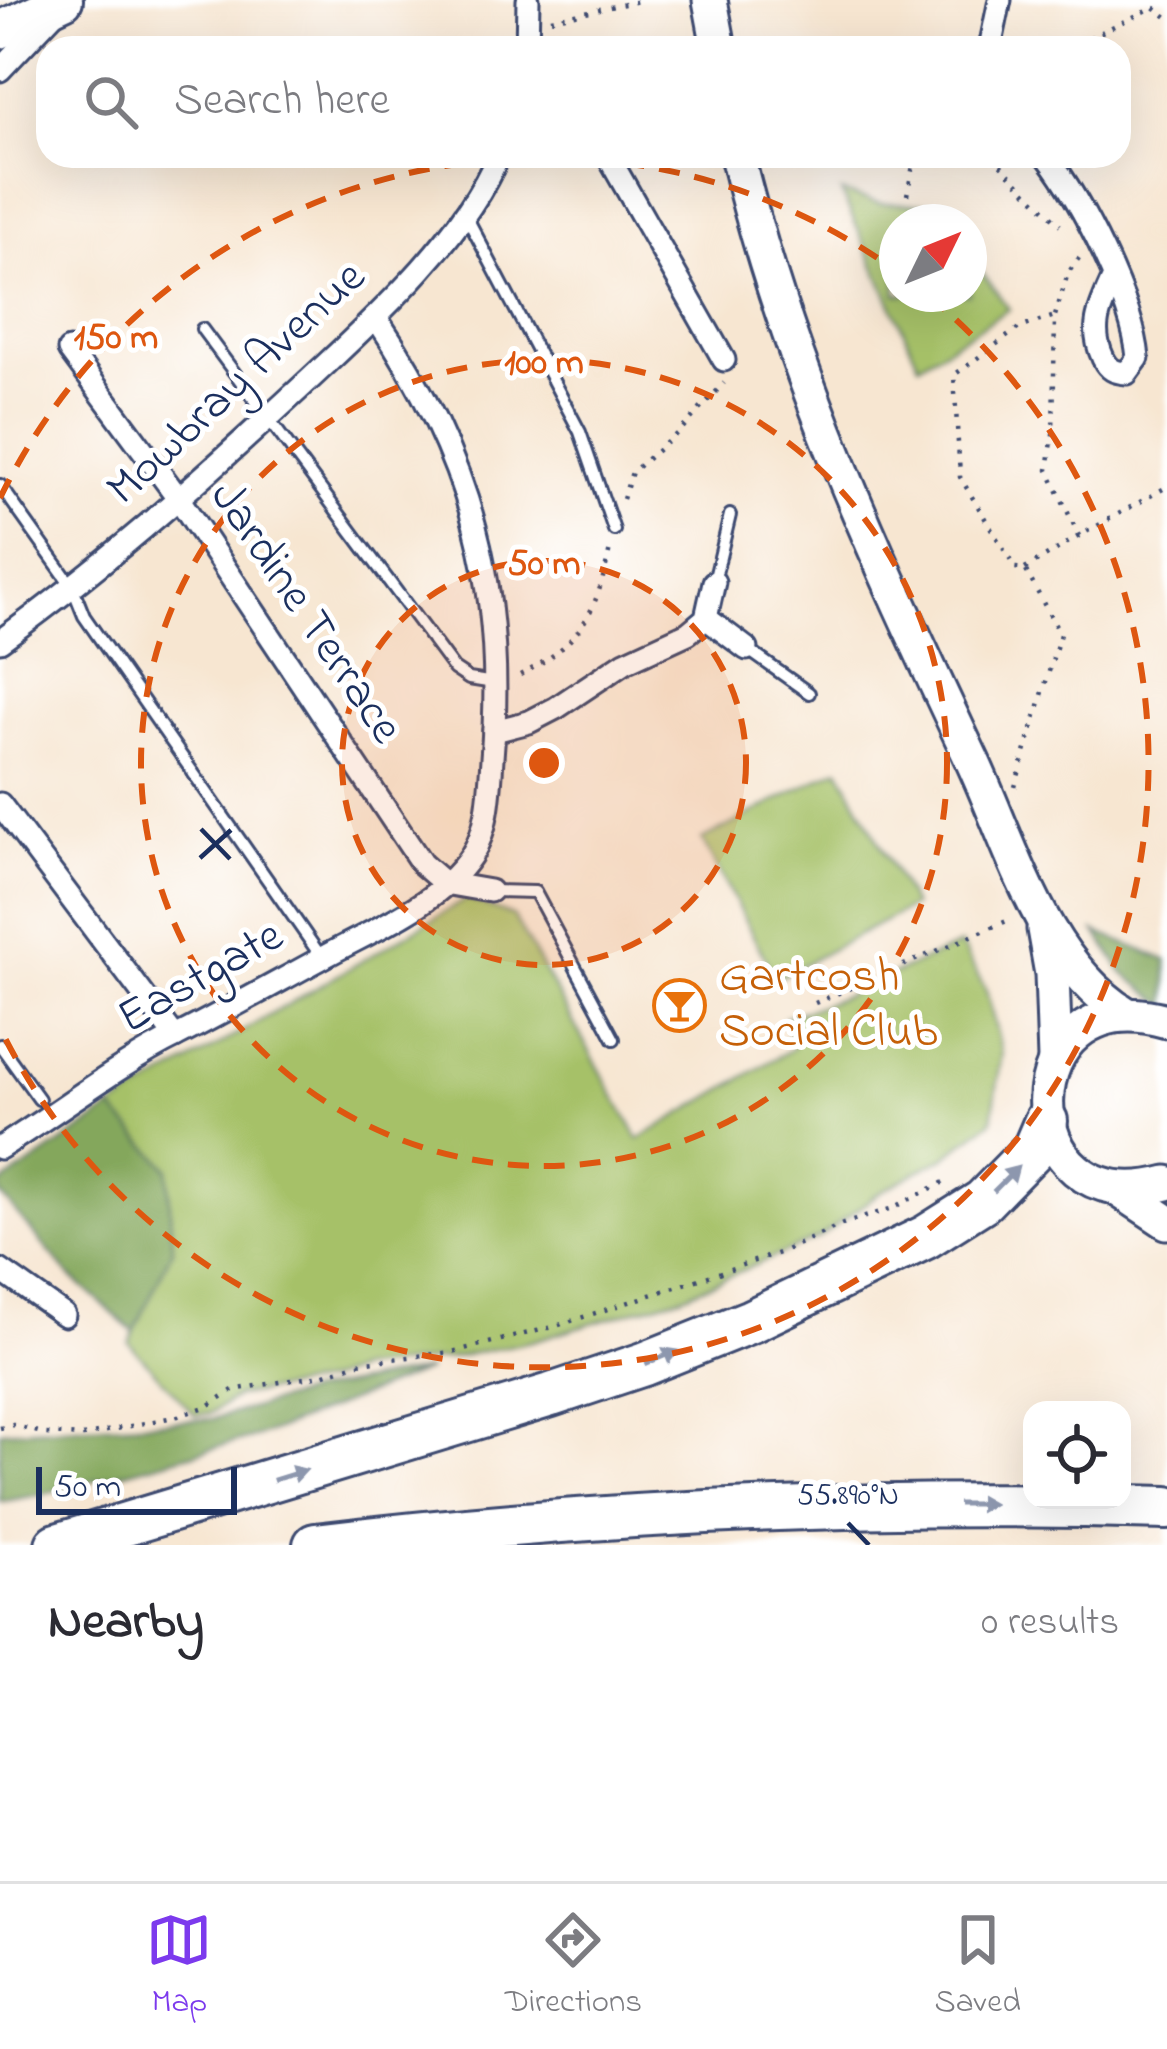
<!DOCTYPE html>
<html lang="en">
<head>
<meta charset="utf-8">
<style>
  body { margin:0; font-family:"Indie Flower",sans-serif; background:#f7f7f7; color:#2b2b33 }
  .controls { position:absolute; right:36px; bottom:36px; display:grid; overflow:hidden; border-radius:24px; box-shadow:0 12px 48px #0002 }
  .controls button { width:108px; height:108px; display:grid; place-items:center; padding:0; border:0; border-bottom:3px solid #e1e1e2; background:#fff; color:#2b2b33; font:60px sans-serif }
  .compass { position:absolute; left:879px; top:204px; width:108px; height:108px; border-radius:50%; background:#fff; box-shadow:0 12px 48px #0002; rotate:47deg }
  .scale { position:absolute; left:36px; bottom:30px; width:201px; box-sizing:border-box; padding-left:12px; border:6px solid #1b2f5e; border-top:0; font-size:33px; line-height:42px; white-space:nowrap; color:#1b2f5e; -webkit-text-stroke:9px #fff; paint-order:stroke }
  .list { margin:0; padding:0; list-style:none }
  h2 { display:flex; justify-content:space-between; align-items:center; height:156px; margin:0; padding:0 48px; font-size:51px }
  h2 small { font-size:39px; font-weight:400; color:#7c7c81 }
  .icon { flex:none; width:66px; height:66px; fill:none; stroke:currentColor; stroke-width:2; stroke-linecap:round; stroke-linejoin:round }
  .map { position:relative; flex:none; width:1167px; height:1545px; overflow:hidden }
  .search { position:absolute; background:#fff; box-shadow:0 12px 48px #0002; left:36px; right:36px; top:36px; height:132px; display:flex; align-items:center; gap:30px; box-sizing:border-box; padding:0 42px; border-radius:36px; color:#7c7c81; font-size:45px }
  .sheet { height:336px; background:#fff }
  nav { display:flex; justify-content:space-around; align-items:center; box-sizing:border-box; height:168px; border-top:3px solid #e1e1e2; background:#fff; font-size:33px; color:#7c7c81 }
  nav a { display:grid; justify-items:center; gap:6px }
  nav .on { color:#7c3aed }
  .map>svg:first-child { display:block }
</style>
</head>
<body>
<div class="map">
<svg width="1167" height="1545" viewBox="0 0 1167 1545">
  <rect width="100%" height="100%" fill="#fff"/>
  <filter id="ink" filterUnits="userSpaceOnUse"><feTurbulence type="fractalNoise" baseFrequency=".00833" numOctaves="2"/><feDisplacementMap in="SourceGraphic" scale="24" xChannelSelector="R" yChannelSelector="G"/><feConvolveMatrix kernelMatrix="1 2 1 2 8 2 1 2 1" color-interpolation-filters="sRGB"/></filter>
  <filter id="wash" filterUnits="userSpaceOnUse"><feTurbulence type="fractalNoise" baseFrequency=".004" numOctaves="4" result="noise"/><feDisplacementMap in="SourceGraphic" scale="48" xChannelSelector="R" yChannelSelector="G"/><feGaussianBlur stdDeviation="2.7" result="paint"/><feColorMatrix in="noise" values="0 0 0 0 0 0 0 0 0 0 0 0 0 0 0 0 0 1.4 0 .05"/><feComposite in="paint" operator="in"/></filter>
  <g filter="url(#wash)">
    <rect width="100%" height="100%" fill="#f7e6d1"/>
    <!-- green -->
    <g fill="#a6c167" stroke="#607862" stroke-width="3">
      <polygon points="841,192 879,203 931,204 944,222 897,222 897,294 969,294 969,255 1009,309 919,364"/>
      <polygon points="839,768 913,906 776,979 702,840"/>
      <path d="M 467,899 L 513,916 L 639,1139 L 793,1048 L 785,1017 C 846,1000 901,968 961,945 L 986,990 L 1002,1053 L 992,1121 L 945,1157 L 880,1192 L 819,1238 L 679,1297 L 532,1341 L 451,1358 L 358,1370 L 324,1382 L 237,1396 L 211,1413 L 195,1415 L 129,1343 L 171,1249 L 168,1169 L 111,1109 Z"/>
    </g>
    <!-- forest -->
    <g fill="#84a75c" stroke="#506b5d" stroke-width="3">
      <polygon points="1096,932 1167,960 1167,1006 1123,973"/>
      <polygon points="112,1109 168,1168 172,1250 134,1332 68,1274 0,1194 0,1185"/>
      <polygon points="428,1370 269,1433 44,1494 0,1502 0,1431 212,1419 307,1393"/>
    </g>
  </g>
  <g filter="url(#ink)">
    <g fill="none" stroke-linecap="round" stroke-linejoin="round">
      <defs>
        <g id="lane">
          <polyline points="465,214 580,432 614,530"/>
          <polyline points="202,329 454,669 469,679 494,683"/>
          <polyline points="0,485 72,586 84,616 322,958"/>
          <polyline points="714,582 730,515"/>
          <polyline points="747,649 809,693"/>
          <polyline points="490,891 535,892 614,1039"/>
          <polyline points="0,1045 39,1099"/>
        </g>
        <g id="street">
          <polyline points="527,48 528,0"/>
          <polyline points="990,48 1000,0"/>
          <polyline points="0,70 54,13"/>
          <polyline points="608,156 724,360"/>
          <path d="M 1047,156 C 1082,202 1133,301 1138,358 L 1127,373 C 1114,372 1109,370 1103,358 C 1089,328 1100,308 1113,279"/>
          <polyline points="69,350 179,499 422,864 444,883 490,891"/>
          <polyline points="706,618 747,649"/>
          <path d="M 0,641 C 115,558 219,464 323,367 C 383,311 466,233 498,156"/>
          <polyline points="494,731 529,722 556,708 625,662 688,633 706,618 714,582"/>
          <polyline points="0,804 175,1037"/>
          <path d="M 0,1148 C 57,1113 118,1065 177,1036 C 226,1011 274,984 322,958 C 372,930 438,905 471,856 C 489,829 490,789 492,758 C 506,589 472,461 377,319"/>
          <polyline points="0,1270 64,1315"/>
        </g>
        <g id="secondary">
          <polyline points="710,0 719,48"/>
          <path d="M 737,156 C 789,372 878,560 972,760 C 1012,846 1042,961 1126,1014"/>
          <polyline points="1044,929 1052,974 1055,1059"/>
          <path d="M 1167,1021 C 1009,974 1004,1227 1167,1183"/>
          <polyline points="1119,1190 1167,1222"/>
        </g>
        <polyline id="primary" points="0,30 64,0"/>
        <g id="highway">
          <polyline points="57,1545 551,1395 644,1364 751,1321 926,1237 983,1201 1034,1149 1046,1121"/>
          <path d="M 315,1545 C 599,1511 881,1499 1167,1508"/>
        </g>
      </defs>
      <!-- lane casing -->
      <use href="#lane" stroke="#3c4a6f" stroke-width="16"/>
      <!-- street casing -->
      <use href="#street" stroke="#3c4a6f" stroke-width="27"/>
      <!-- secondary casing -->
      <use href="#secondary" stroke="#3c4a6f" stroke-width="39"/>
      <!-- primary casing -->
      <use href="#primary" stroke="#3c4a6f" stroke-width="42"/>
      <!-- highway casing -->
      <use href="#highway" stroke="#3c4a6f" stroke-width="48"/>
      <!-- path -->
      <g stroke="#3c4a6f" stroke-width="4.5" stroke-dasharray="3 9" stroke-linecap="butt">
        <polyline points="551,19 644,0"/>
        <polyline points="1068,48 1154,7 1167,17"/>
        <polyline points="992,156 1060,225"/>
        <polyline points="907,195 915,156"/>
        <polyline points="1079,258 1068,273 1055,316 1053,434 1048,470 1079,536 1163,489"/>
        <polyline points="623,499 632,472 681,430 724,383"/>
        <polyline points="1025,569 1079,536"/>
        <path d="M 520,675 C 583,643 597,611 611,544"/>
        <polyline points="1015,787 1060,634 1025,569 1015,568 960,477 954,375 1019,328 1055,316"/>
        <polyline points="815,1003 1009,920"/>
        <polyline points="0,1428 13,1425 45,1434 83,1436 178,1416 208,1406 233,1390 322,1375 358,1363 452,1352 553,1327 779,1253 843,1224 890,1209 950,1179"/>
      </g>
      <!-- lane -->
      <use href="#lane" stroke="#fff" stroke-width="10"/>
      <!-- street -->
      <use href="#street" stroke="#fff" stroke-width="21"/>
      <!-- secondary -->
      <use href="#secondary" stroke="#fff" stroke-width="33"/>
      <!-- primary -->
      <use href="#primary" stroke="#fff" stroke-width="36"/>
      <!-- highway -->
      <use href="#highway" stroke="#fff" stroke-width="42"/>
    </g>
    <!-- one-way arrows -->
    <defs><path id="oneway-solid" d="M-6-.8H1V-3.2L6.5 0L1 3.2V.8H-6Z" transform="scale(3)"/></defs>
    <g fill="#8d97ae">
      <use href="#oneway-solid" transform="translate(1006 1179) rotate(-45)"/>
      <use href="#oneway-solid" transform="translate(662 1357) rotate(-22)"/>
      <use href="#oneway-solid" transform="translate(290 1475) rotate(-17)"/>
      <use href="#oneway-solid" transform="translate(976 1504)"/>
    </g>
  </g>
  <!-- ticks -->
  <path fill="none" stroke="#1b2f5e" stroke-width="4.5" d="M 201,829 L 230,859M 200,858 L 231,830M 848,1523 L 869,1545"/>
  <!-- distance rings -->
  <circle cx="544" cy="763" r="202" fill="#de5710" fill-opacity=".12"/>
  <g fill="none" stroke="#de5710" stroke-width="6" stroke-dasharray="21 15">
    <circle cx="544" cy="763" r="202"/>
    <circle cx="544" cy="763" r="403"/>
    <path d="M0 498A605 605 0 0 1 895 270M929 296A605 605 0 1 1 0 1028"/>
  </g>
  <!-- icons -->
  <defs>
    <symbol id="bar-ring" viewBox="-11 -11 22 22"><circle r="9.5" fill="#fff" stroke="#e8710a" stroke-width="1.5"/><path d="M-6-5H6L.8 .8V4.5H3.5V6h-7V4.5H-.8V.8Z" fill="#e8710a"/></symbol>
  </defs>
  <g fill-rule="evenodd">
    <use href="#bar-ring" x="650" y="976" width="59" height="59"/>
  </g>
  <g text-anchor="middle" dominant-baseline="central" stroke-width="10" stroke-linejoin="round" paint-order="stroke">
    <!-- street labels -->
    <g font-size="48" fill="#1b2f5e" stroke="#fff">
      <text transform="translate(237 384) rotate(-43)">Mowbray Avenue</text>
      <text transform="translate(305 613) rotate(56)">Jardine Terrace</text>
      <text transform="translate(201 978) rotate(-30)">Eastgate</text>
    </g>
    <!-- food labels -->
    <g font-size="48" fill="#c56008" stroke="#fff" text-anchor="start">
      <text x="719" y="978">Gartcosh<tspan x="719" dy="55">Social Club</tspan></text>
    </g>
  </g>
  <g font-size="30" text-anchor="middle" fill="#1b2f5e" stroke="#fff" stroke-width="10" stroke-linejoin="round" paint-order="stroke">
    <text x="848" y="1504">55.890°N</text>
  </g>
  <circle cx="544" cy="763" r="18" fill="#de5710" stroke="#fff" stroke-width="6"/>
  <g font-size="36" text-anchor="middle" font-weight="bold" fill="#de5710" stroke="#fff" stroke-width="10" stroke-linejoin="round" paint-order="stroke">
    <text x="116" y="348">150 m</text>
    <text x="544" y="373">100 m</text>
    <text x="544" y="574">50 m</text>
  </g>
</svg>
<div class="controls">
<button><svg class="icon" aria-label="locate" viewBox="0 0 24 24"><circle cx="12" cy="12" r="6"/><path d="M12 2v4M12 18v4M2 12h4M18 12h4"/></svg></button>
</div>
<svg class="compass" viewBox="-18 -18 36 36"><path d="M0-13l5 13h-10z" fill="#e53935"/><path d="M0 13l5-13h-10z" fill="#7c7c81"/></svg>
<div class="scale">50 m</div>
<div class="search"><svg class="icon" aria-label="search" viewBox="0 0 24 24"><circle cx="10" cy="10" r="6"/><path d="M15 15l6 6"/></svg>Search here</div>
</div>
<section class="sheet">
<h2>Nearby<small>0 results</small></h2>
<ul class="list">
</ul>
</section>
<nav>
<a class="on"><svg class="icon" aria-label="map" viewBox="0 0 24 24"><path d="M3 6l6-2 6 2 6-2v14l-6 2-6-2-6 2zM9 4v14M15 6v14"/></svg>Map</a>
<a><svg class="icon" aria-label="directions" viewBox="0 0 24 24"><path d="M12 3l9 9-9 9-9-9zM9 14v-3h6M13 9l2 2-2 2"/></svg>Directions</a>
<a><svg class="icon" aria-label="saved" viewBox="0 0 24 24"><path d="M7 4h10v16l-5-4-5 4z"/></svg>Saved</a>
</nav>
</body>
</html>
